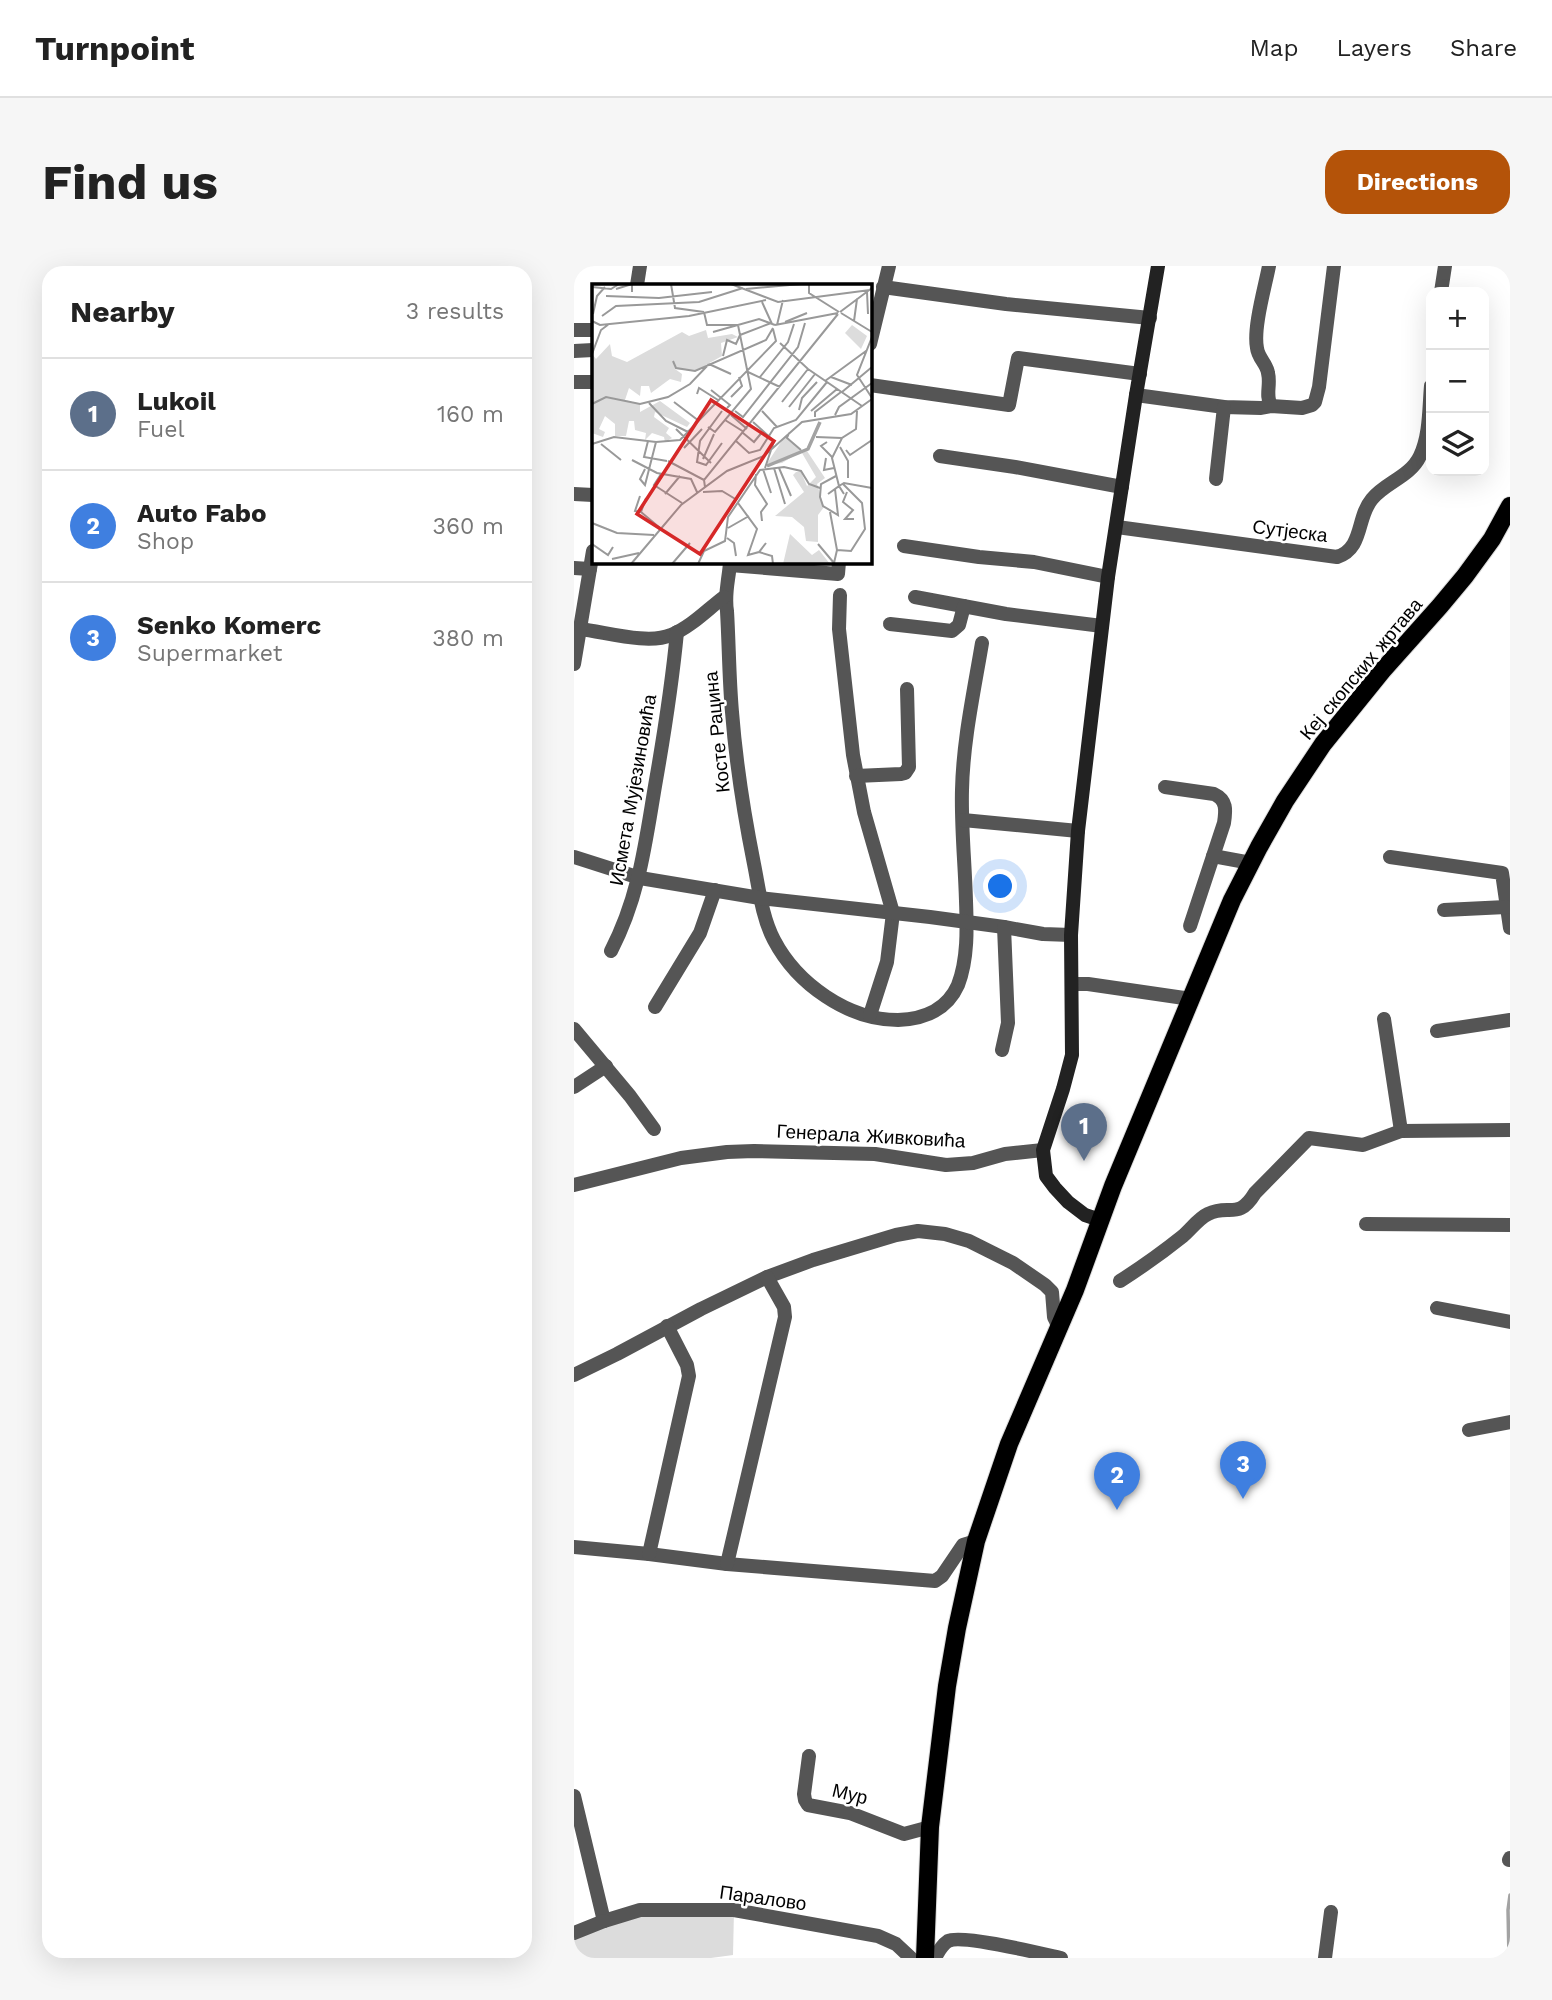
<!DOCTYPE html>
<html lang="en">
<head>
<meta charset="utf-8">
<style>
  body { margin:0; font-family:"Work Sans",sans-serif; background:#f6f6f6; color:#222 }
  .controls { position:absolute; right:21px; top:21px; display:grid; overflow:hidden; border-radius:14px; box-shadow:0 7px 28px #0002 }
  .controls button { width:63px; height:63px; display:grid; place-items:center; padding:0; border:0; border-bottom:2px solid #e0e0e0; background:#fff; color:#222; font:35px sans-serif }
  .you { position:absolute; left:427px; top:621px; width:24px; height:24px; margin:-18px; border:5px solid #fff; border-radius:50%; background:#1a73e8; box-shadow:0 0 0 10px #1a73e833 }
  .badge { display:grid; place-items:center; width:46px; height:46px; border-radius:50%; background:#b45309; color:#fff; font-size:23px; font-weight:700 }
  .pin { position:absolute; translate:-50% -58px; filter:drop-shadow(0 2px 4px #0008) }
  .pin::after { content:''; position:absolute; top:37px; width:24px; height:21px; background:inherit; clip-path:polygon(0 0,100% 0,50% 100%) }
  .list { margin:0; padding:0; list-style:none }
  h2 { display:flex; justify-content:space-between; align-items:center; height:91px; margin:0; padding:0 28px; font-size:30px }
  h2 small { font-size:23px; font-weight:400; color:#767676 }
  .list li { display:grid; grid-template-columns:46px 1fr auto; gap:21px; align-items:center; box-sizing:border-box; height:112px; padding:0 28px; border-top:2px solid #e0e0e0 }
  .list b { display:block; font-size:26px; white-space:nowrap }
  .list p { margin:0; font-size:23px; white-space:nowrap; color:#767676 }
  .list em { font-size:23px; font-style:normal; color:#767676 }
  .icon { flex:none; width:38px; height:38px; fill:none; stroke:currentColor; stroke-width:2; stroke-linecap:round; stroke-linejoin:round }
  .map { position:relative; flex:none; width:936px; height:1692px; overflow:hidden; border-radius:21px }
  header { display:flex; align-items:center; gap:42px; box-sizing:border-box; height:98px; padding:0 35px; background:#fff; border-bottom:2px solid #e0e0e0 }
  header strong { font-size:33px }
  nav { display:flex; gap:38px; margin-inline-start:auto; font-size:24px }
  .intro { display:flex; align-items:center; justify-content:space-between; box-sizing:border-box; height:168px; padding:0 42px }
  h1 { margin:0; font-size:49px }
  .button { padding:18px 32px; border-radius:21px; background:#b45309; color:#fff; font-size:24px; font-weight:700 }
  main { display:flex; gap:42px; padding:0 42px }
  aside { flex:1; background:#fff; border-radius:21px; box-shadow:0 7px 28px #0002 }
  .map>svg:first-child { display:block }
</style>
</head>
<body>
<header>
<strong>Turnpoint</strong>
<nav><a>Map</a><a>Layers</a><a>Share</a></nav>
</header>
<div class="intro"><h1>Find us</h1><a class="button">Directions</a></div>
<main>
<aside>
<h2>Nearby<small>3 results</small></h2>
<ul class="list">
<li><span class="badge" style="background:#5c6f8a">1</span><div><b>Lukoil</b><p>Fuel</p></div><em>160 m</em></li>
<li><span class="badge" style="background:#3f7fe0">2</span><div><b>Auto Fabo</b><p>Shop</p></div><em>360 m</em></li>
<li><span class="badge" style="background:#3f7fe0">3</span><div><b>Senko Komerc</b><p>Supermarket</p></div><em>380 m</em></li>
</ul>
</aside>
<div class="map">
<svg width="936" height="1692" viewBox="0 0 936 1692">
  <rect width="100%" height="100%" fill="#fff"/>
  <!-- green -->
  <polygon fill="#dcdcdc" points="66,1644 160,1644 159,1689 137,1692 0,1692 0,1667"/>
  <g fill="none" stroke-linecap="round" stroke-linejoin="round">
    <!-- stream -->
    <polyline stroke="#a3a3a3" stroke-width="3.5" points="935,1692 934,1644 936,1629"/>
    <defs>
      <polyline id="primary" points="351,1692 356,1561 373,1420 383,1362 402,1275 435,1178 501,1024 539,920 658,634 685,581 711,535 749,478 808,405 866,340 891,310 918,273 936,240"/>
    </defs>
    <!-- primary casing -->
    <use href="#primary" stroke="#dbdbdb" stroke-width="20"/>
    <!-- street -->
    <g stroke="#555" stroke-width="14">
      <path d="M 695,0 C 691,21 679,62 683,82 C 684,92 693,98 694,107 C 697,119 691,129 697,140"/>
      <polyline points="63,19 66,0"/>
      <polyline points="309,21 432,38 576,52"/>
      <polyline points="867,26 871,0"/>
      <polyline points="0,64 19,64"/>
      <polyline points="296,78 315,0"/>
      <polyline points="0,85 19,84"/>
      <polyline points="0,116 19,116"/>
      <polyline points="296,119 435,139 444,92 566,108"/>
      <polyline points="562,129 650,141 687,142 697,140 728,142 738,139 741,136 745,121 760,0"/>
      <polyline points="366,190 441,201 548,221"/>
      <polyline points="642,213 650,141"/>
      <polyline points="0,228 19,229"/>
      <path d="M 543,261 L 763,291 C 790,282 782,252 798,233 C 812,216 836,211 846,190 C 856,169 855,142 857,120"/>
      <polyline points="330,280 405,291 460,296 534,311"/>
      <path d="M 156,296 C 155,314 150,327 153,345 C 155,379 155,412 158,446 C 162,497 170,548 180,598 C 185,623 188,651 200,674 C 223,718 274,754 324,754 C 350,753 373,744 384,719 C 394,693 393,662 392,635 C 391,598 387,561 388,524 C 389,475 400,425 408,377"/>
      <polyline points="156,299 264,308 265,296"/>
      <polyline points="0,302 16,303"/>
      <polyline points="266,329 265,363 279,489 290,546 319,647 313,696 296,749"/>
      <polyline points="341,331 432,348 528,360"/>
      <polyline points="316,358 378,365 385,359 390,340"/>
      <path d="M 6,363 C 32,366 74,379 97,369 C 117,361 134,343 150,331"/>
      <polyline points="0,398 19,285"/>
      <polyline points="282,510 327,508 331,507 335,501 333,423"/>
      <path d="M 591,521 L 640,528 C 653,534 652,544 650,557 L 616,660"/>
      <polyline points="389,554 504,565"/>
      <polyline points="639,590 677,597"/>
      <polyline points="0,591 66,612 186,632 356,651 430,661 469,668 497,669"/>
      <polyline points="816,591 928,607 936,662"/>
      <polyline points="870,644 932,641"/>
      <path d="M 37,685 C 65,631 71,579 81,520 C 90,469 98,418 103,366"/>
      <polyline points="498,718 514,718 617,733"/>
      <polyline points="81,741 126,667 141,624"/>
      <polyline points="810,753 827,865"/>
      <polyline points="0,763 56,830 80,863"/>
      <polyline points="863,765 936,754"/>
      <polyline points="428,784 434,757 430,661"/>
      <polyline points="0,821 32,800"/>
      <polyline points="0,919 107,892 153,886 180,885 301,888 372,899 399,897 431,888 469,884"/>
      <polyline points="792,958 936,959"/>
      <path d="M 546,1015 C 568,1001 589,986 609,970 C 617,963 625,952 634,948 C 655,937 664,955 681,927 L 735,872 L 789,879 L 827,865 L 936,864"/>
      <polyline points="863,1042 936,1056"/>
      <polyline points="0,1109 43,1088 127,1043 193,1011 239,994 322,969 344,965 371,968 395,975 439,997 471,1019 478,1026 480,1051 485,1061"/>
      <polyline points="895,1164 936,1156"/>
      <polyline points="0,1281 75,1288 153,1298 361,1315 368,1310 389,1279 402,1275"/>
      <polyline points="75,1288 115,1110 113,1099 93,1060"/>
      <polyline points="153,1298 211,1051 210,1041 193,1011"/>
      <polyline points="235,1490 230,1528 231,1534 234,1539 276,1547 330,1568 356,1561"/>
      <polyline points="0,1530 30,1655 66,1644 160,1644 304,1670 322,1678 337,1692"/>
      <polyline points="935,1594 936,1592"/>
      <polyline points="0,1667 30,1655"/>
      <path d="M 361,1692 C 364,1686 368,1679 374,1675 C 387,1668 469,1688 487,1692"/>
      <polyline points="751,1692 757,1646"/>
    </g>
    <!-- secondary -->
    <polyline stroke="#222" stroke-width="14" points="526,954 511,949 494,936 481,922 472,910 469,884 489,823 498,789 497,669 504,565 534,311 562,129 584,0"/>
    <!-- primary -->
    <use href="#primary" stroke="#000" stroke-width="18"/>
  </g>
  <g text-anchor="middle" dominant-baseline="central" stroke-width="5" stroke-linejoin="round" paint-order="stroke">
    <!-- street labels -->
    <g font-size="19" fill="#000" stroke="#fff">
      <text transform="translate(716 265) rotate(7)">Сутјеска</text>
      <text transform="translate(787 403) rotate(-50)">Кеј скопских жртава</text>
      <text transform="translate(143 466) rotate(-96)">Косте Рацина</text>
      <text transform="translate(59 524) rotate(-80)">Исмета Мујезиновића</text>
      <text transform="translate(297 870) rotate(3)">Генерала Живковића</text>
      <text transform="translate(276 1528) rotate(14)">Мур</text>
      <text transform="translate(189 1632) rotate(8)">Паралово</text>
    </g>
  </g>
  <!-- overview -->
  <g transform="translate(18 18)">
    <rect width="280" height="280" fill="#fff"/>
    <path d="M 260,41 L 275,52 L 269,65 L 253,49 ZM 114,46 L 116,54 L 140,50 L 146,53 L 129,59 L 130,72 L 103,87 L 83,85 L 90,90 L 89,98 L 78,95 L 59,109 L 57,102 L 49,102 L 48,112 L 37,104 L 33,116 L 48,120 L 48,128 L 68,117 L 98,139 L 95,143 L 63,128 L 62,133 L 77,144 L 74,149 L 80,154 L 73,158 L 72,153 L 60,149 L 53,156 L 54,149 L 43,146 L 42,137 L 37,137 L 34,152 L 23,152 L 23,140 L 13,132 L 7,145 L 13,148 L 11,153 L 0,149 L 0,70 L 4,75 L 18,60 L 20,72 L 35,78 L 90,48 L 97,52 ZM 193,152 L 210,167 L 190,179 L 174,181 ZM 215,167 L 233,194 L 225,200 L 232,223 L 226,231 L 226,258 L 214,257 L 212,243 L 200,233 L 183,232 L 212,208 L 201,191 L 204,188 L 209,188 L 215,202 L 224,193 L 210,169 ZM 198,250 L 220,271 L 227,266 L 238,280 L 191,280 Z" fill="#dcdcdc"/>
    <path fill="none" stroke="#a3a3a3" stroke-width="3.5" d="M 175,182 L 216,165 L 228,138"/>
    <path fill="none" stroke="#999" stroke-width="2" d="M 79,0 L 83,24 L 112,28M 139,0 L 186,18 L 278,6M 217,0 L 217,9 L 247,28M 0,3 L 19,5 L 27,0M 24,5 L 40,0 L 40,8M 154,5 L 209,0M 275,8 L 276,30M 14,12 L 67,14 L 120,8M 170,18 L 180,40M 112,28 L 115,41 L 146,41 L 159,105 L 123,148 L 116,143M 248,28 L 280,4M 249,29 L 280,48M 1,30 L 5,12 L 13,3M 10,32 L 24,22 L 107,18 L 151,4M 0,37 L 8,41 L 97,32 L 174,16M 262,37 L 265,15M 193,38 L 215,29M 183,41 L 246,29M 185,41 L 191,16M 121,48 L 167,35 L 183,41M 148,51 L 179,39M 280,53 L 265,91 L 280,114M 188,59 L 216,85 L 270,122M 0,70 L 9,46 L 17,40M 131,72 L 135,56 L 144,60 L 148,51M 81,77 L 84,84 L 103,87 L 174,56 L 181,44M 117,80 L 139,90M 156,88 L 188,103M 168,93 L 196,58 L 202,40M 239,93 L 260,101M 233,97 L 274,67M 119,106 L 138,121 L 135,124M 250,108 L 280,83M 105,110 L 107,104 L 126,116M 139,113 L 150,102 L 147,93M 82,118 L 107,137M 190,118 L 216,85M 57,119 L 74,137 L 96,148M 0,120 L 14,113 L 48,120 L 76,113 L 98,100 L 117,80M 197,123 L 223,90M 207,126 L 210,114 L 225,98M 143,127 L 151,133 L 206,63 L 213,39M 170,127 L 185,143M 219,127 L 245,105M 139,131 L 155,145M 243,131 L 247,123 L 280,99M 223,133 L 223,128 L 249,108M 133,136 L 152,148M 161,138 L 182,157 L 173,184M 84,145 L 119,179M 151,149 L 162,158 L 171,147M 197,149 L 195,154 L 209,166M 224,153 L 250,154M 56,157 L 52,173 L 75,177M 144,157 L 157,169 L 168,166 L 182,144 L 204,136 L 235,98M 235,158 L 229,162 L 240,173M 130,159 L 114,181 L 105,178 L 108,157 L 130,127M 0,160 L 22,153 L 64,158 L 88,156 L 184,57 L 181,45M 9,160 L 29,176M 248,163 L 256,177 L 256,194M 92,164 L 110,145M 254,166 L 258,171 L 280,156M 234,174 L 232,186 L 242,184M 111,175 L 122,150M 40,176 L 65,189 L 99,195 L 105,208M 76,177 L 112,196M 182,184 L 193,220M 187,184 L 199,212M 53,185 L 48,195 L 53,201 L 64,158M 171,185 L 179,209M 69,190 L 62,201 L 90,219M 164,190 L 163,201 L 175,220 L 169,228 L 170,237M 113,203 L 112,196 L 246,30M 243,205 L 246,231 L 231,222 L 228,213 L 229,200 L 244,192M 111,208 L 130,207 L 145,216M 255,208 L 251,218 L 261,226 L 253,235 L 262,235M 73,210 L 88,192M 236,210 L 247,202 L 240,174 L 250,154 L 264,145 L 265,127M 252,210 L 247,202 L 252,199 L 280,204M 48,212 L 43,227 L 49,228M 54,214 L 49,228 L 68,244M 146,219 L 165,245 L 156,271 L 167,268 L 174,259M 0,239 L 25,249 L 62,251M 136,244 L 157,232M 135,254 L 142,259 L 144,272M 0,260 L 16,271 L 21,263M 226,260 L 242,279 L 245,266 L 238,228M 245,266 L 259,267 L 273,245 L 270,219 L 251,200M 167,268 L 180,272 L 181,280M 20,275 L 47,269M 39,280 L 89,221 L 135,187 L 172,172 L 210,138 L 259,130 L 280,115M 80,280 L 98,259M 106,280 L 112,267 L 133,257 L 136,233 L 168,186 L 192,183 L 209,187 L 217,200 L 228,204"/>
    <path fill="#d62828" fill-opacity="0.15" stroke="#d62828" stroke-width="3.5" d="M 119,116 L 182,157 L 108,270 L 45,230 Z"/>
    <rect width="280" height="280" fill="none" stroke="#000" stroke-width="3.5"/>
  </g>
</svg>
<div class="controls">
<button>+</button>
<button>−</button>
<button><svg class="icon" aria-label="layers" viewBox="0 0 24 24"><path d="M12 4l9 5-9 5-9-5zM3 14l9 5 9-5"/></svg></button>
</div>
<div class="you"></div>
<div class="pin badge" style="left:510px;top:895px;background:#5c6f8a">1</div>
<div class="pin badge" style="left:543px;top:1244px;background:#3f7fe0">2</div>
<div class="pin badge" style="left:669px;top:1233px;background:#3f7fe0">3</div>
</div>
</main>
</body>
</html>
